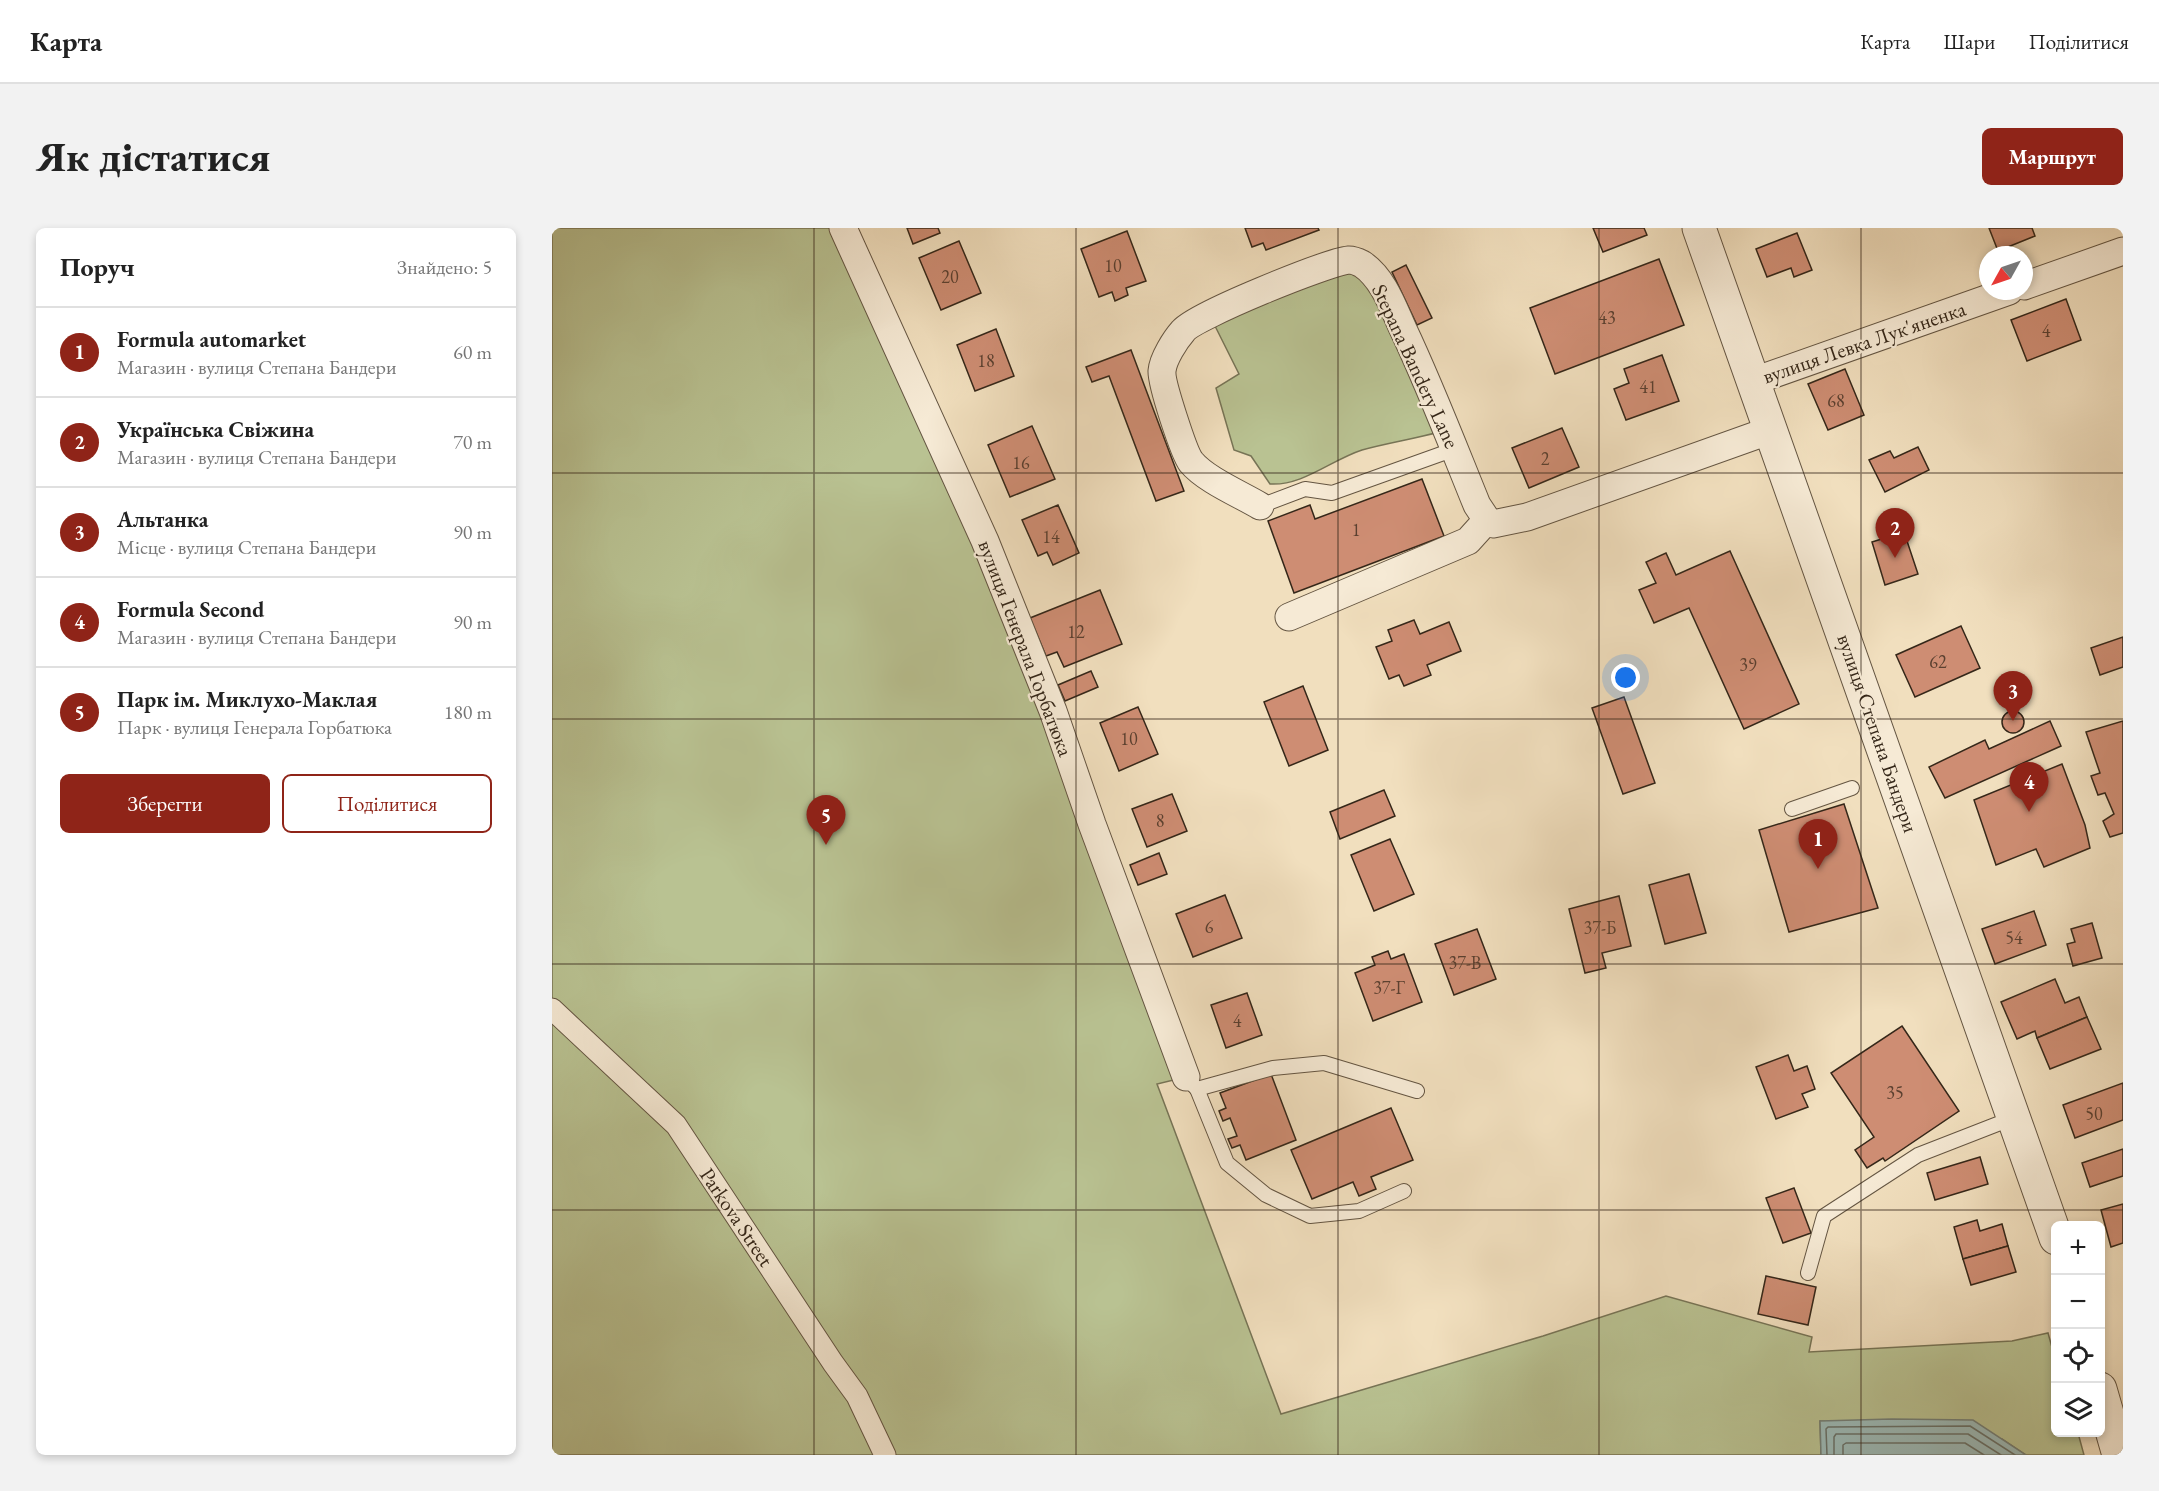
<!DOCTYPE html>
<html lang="uk">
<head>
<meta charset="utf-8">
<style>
  body { margin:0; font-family:"EB Garamond",serif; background:#f2f2f2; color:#222 }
  .controls { position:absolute; right:18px; bottom:18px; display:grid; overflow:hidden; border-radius:9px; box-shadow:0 3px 9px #0003 }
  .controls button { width:54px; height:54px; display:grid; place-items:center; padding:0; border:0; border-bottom:2px solid #e0e0e0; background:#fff; color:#222; font:30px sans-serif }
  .compass { position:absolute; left:1427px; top:18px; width:54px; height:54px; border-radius:50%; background:#fff; box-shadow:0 3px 9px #0003; rotate:230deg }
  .you { position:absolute; left:1074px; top:450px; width:21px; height:21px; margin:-15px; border:4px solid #fff; border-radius:50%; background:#1a73e8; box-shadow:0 0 0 9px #1a73e833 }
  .badge { display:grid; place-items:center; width:39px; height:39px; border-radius:50%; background:#8f2418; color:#fff; font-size:20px; font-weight:700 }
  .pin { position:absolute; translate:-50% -50px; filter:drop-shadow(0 2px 3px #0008) }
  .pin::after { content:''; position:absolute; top:32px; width:21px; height:18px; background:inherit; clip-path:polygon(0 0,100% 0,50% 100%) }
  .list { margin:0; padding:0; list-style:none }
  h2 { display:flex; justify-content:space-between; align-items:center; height:78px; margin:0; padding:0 24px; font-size:26px }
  h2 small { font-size:20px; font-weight:400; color:#767676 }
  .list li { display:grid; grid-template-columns:39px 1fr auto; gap:18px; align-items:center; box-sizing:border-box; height:90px; padding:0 24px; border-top:2px solid #e0e0e0 }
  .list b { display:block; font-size:22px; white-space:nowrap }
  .list p { margin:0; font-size:20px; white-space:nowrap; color:#767676 }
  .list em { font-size:20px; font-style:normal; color:#767676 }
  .actions { display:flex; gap:12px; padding:18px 24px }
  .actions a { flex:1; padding:14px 0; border:2px solid #8f2418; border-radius:9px; text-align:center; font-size:21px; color:#8f2418 }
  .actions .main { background:#8f2418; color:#fff }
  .icon { flex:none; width:33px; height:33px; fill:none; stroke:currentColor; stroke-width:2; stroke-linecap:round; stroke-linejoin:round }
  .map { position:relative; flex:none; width:1571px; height:1227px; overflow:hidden; border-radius:9px }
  header { display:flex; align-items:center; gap:36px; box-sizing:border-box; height:84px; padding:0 30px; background:#fff; border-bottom:2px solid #e0e0e0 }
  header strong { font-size:28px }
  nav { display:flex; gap:33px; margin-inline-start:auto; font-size:21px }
  .intro { display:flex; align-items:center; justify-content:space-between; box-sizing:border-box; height:144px; padding:0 36px }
  h1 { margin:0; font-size:42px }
  .button { padding:15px 27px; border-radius:9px; background:#8f2418; color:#fff; font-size:21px; font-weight:700 }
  main { display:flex; gap:36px; padding:0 36px }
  aside { flex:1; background:#fff; border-radius:9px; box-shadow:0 3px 9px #0003 }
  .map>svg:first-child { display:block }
</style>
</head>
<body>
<header>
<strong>Карта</strong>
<nav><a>Карта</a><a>Шари</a><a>Поділитися</a></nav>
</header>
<div class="intro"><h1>Як дістатися</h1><a class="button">Маршрут</a></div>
<main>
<aside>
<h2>Поруч<small>Знайдено: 5</small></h2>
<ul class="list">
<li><span class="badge">1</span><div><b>Formula automarket</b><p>Магазин · вулиця Степана Бандери</p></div><em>60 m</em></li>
<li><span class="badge">2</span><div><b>Українська Свіжина</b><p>Магазин · вулиця Степана Бандери</p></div><em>70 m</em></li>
<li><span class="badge">3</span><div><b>Альтанка</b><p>Місце · вулиця Степана Бандери</p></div><em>90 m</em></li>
<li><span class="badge">4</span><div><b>Formula Second</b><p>Магазин · вулиця Степана Бандери</p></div><em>90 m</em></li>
<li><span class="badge">5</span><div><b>Парк ім. Миклухо-Маклая</b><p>Парк · вулиця Генерала Горбатюка</p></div><em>180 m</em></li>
</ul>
<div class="actions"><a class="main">Зберегти</a><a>Поділитися</a></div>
</aside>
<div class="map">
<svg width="1571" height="1227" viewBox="0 0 1571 1227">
  <rect width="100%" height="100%" fill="#f1dfbe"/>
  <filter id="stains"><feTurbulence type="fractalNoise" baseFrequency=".00333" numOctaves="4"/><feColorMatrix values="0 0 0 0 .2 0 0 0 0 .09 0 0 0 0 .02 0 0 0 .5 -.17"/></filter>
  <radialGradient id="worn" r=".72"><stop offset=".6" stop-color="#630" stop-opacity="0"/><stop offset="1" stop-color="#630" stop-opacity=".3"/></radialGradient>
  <!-- green -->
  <g fill="#b9c292" stroke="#777456" stroke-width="1.5">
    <polygon points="0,0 291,0 433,313 634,849 605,856 729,1186 991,1108 1114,1068 1260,1109 1257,1124 1460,1113 1496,1105 1503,1130 1504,1204 1526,1205 1532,1227 1474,1227 1450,1211 1268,1193 1269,1227 0,1227"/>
    <path d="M 791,43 L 808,47 L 821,59 L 887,204 C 862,211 835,215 810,222 C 779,232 751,258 718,256 L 699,228 L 682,222 L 664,160 L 687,146 L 662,96 Z"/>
  </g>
  <!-- water -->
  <polygon fill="#9cbbb9" stroke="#738079" stroke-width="1.5" points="1340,1191 1421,1192 1474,1227 1269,1227 1268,1193"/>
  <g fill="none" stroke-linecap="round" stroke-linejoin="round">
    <!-- shore -->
    <g stroke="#687169" stroke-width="1.5">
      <polyline points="1275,1227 1274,1201 1276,1199 1418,1198 1463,1227"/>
      <polyline points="1282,1227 1282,1209 1284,1206 1416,1206 1449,1227"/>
      <polyline points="1291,1227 1291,1217 1294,1215 1413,1215 1432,1227"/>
    </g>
  </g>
  <!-- building -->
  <g fill="#ce8d73" stroke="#352719" stroke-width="1.5">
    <polygon points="355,0 386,0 388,5 361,16"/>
    <polygon points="693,0 766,0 767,2 714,22 711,15 700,19"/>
    <polygon points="1041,0 1092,0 1095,7 1051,24"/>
    <polygon points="1437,0 1480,0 1483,8 1446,23"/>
    <polygon points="575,3 594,53 574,60 576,67 563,73 560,64 547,69 529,21"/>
    <polygon points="1245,5 1260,42 1242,49 1239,40 1215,49 1204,21"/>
    <polygon points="407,13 429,65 389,82 367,30"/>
    <polygon points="1107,31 1132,97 1003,146 978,80"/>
    <polygon points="854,37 880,90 865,97 840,44"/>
    <polygon points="1514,71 1529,112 1475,133 1459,92"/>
    <polygon points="444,101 462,148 423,163 405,117"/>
    <polygon points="579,122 632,263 604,273 557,148 540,154 534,139"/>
    <polygon points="1110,127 1127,173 1074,192 1062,161 1077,155 1072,141"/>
    <polygon points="1293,141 1312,187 1276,202 1256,156"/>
    <polygon points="480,198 503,251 458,269 436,217"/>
    <polygon points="1010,200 1027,239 977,260 960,220"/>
    <polygon points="1366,219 1377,242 1333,264 1317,232 1338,223 1342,230"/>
    <polygon points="870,251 892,308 742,365 716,293 758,277 763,291"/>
    <polygon points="506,277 527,325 501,337 495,324 486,328 470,292"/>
    <polygon points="1352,304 1366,346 1333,357 1320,314"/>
    <polygon points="1178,323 1247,476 1192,501 1137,380 1102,395 1087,362 1104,355 1094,334 1114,325 1124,347"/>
    <polygon points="548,362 570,416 512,439 505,424 494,428 478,390"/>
    <polygon points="862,392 868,406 897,394 909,423 875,437 879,447 852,458 847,447 837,451 824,419 840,413 836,402"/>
    <polygon points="1409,398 1428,440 1363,469 1344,427"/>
    <polygon points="1571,409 1571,439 1548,447 1539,420"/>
    <polygon points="539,443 546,459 513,473 506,457"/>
    <polygon points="751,458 776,522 737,538 712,474"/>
    <polygon points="1072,469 1103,555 1071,566 1040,480"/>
    <polygon points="586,479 606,526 567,543 548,495"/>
    <circle cx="1461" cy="494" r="11"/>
    <polygon points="1498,493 1509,518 1393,570 1377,539 1433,512 1437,521"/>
    <polygon points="1571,493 1571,605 1558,609 1551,593 1562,586 1553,565 1546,567 1539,548 1548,545 1534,504"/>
    <polygon points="1510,536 1533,597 1538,620 1492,639 1484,621 1444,637 1422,572"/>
    <polygon points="832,562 843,588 788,611 778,584"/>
    <polygon points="620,566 635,603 595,619 580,581"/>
    <polygon points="1292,576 1326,680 1237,704 1207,602"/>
    <polygon points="838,611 862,666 822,683 799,627"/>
    <polygon points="607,625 615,646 586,657 578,637"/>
    <polygon points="1137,646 1154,705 1113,716 1097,657"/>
    <polygon points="673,667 690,710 641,729 624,686"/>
    <polygon points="1067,668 1079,718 1050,725 1054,740 1033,745 1017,681"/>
    <polygon points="1482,683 1494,717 1443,736 1430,701"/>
    <polygon points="1540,695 1550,730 1521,738 1515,716 1523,714 1519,701"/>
    <polygon points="925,701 944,751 902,767 883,716"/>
    <polygon points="836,723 839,731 852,726 870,774 821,793 803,745 823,737 820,729"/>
    <polygon points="1503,751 1513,775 1527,769 1535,789 1485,810 1483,803 1465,811 1449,774"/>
    <polygon points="695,765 710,807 674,820 659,777"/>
    <polygon points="1535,789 1549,821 1498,841 1485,810"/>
    <polygon points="1350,798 1407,883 1333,933 1331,930 1315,940 1303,922 1322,909 1279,845"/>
    <polygon points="1236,827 1242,843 1255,838 1263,861 1250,866 1256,879 1224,891 1204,839"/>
    <polygon points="719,846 744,912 694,932 688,917 680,920 676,911 685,908 678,890 671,893 667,883 674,880 668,865"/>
    <polygon points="1571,855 1571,892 1523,910 1511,877"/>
    <polygon points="839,880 861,932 819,949 824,961 807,968 801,954 760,971 739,922"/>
    <polygon points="1571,921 1571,948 1538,959 1530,935"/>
    <polygon points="1428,929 1436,956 1383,972 1375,945"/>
    <polygon points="1242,960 1259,1005 1231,1015 1214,970"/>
    <polygon points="1571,976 1571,1015 1559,1019 1549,982"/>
    <polygon points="1425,992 1428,1003 1450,996 1456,1018 1411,1031 1402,999"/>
    <polygon points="1456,1018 1464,1044 1419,1057 1411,1031"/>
    <polygon points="1214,1048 1264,1059 1256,1097 1206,1086"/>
  </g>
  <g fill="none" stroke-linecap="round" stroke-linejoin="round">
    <defs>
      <g id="service">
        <polyline points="708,278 753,261 780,265 903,221"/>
        <polyline points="1240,581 1300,560"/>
        <polyline points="640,856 645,861 721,840 772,835 865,863"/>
        <polyline points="645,861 675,935 714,967 758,988 807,983 852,963"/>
        <polyline points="1256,1045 1272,988 1366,927 1461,890"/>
      </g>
      <polyline id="pedestrian" points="0,781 124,897 281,1135 305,1168 333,1227"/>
      <g id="minor">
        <polyline points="291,0 433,313 501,483 540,596 634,849"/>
        <polyline points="1472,58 1571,23"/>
        <polyline points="1202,153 1457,63"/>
        <path d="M 708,278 C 688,266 654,252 639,234 C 632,225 609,155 610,143 C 611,131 623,112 631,103 C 642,88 776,34 797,32 C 802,32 806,34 810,36 C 831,50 841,79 851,101 C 878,158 901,218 925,277 L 935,292 L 916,313 L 737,389"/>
        <polyline points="935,292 941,296 975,289 1219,202"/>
      </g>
      <g id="tertiary">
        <polyline points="1147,0 1504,1010"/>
        <polyline points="1548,1161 1567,1227"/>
      </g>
    </defs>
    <!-- service casing -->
    <use href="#service" stroke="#645542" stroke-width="16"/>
    <!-- pedestrian casing -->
    <use href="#pedestrian" stroke="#645542" stroke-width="23"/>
    <!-- minor casing -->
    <use href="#minor" stroke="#645542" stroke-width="29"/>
    <!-- tertiary casing -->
    <use href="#tertiary" stroke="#645542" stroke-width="35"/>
    <!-- service -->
    <use href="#service" stroke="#f6ead5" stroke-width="14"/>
    <!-- pedestrian -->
    <use href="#pedestrian" stroke="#f6ead5" stroke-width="21"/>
    <!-- minor -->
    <use href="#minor" stroke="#f6ead5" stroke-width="27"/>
    <!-- tertiary -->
    <use href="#tertiary" stroke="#f6ead5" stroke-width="33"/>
  </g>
  <!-- grid -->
  <path fill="none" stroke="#352719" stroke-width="1.5" stroke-opacity="0.55" d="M 262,0 L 262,1227M 524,0 L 524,1227M 786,0 L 786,1227M 1047,0 L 1047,1227M 1309,0 L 1309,1227M 0,245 L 1571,245M 0,491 L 1571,491M 0,736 L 1571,736M 0,982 L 1571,982"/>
  <g text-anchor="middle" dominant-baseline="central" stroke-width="4.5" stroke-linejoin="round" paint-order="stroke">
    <!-- number labels -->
    <g font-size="18" fill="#5b4030">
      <text x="561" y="37">10</text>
      <text x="398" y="48">20</text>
      <text x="1055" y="89">43</text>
      <text x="1494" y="102">4</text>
      <text x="434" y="132">18</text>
      <text x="1096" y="158">41</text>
      <text x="1284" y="172">68</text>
      <text x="993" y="230">2</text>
      <text x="469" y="234">16</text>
      <text x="804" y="301">1</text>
      <text x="499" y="308">14</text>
      <text x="524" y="403">12</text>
      <text x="1386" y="433">62</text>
      <text x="1196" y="436">39</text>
      <text x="577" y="510">10</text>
      <text x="608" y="592">8</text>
      <text x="657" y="698">6</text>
      <text x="1048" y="699">37-Б</text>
      <text x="1462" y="709">54</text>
      <text x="913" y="734">37-В</text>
      <text x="837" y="759">37-Г</text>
      <text x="685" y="792">4</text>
      <text x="1343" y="864">35</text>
      <text x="1542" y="885">50</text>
    </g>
    <!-- street labels -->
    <g font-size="21" fill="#352719" stroke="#f6ead5">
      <text transform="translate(1312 114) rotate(-19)">вулиця Левка Лук'яненка</text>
      <text transform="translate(864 138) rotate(65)">Stepana Bandery Lane</text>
      <text transform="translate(474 420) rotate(69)">вулиця Генерала Горбатюка</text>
      <text transform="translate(1326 505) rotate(71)">вулиця Степана Бандери</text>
      <text transform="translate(185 989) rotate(56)">Parkova Street</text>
    </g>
  </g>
  <rect width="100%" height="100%" filter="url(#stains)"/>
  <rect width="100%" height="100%" fill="url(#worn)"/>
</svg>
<div class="controls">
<button>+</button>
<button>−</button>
<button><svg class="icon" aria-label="locate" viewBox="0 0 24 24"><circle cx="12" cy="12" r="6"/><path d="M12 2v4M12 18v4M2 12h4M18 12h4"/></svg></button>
<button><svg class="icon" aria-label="layers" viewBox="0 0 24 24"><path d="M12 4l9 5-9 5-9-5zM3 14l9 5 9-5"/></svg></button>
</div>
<svg class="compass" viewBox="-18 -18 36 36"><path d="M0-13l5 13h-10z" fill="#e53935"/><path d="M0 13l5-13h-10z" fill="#767676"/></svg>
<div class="you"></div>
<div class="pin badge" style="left:1266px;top:641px">1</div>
<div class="pin badge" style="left:1343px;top:330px">2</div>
<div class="pin badge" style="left:1461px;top:493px">3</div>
<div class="pin badge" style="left:1477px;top:584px">4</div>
<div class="pin badge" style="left:274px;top:617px">5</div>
</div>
</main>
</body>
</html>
